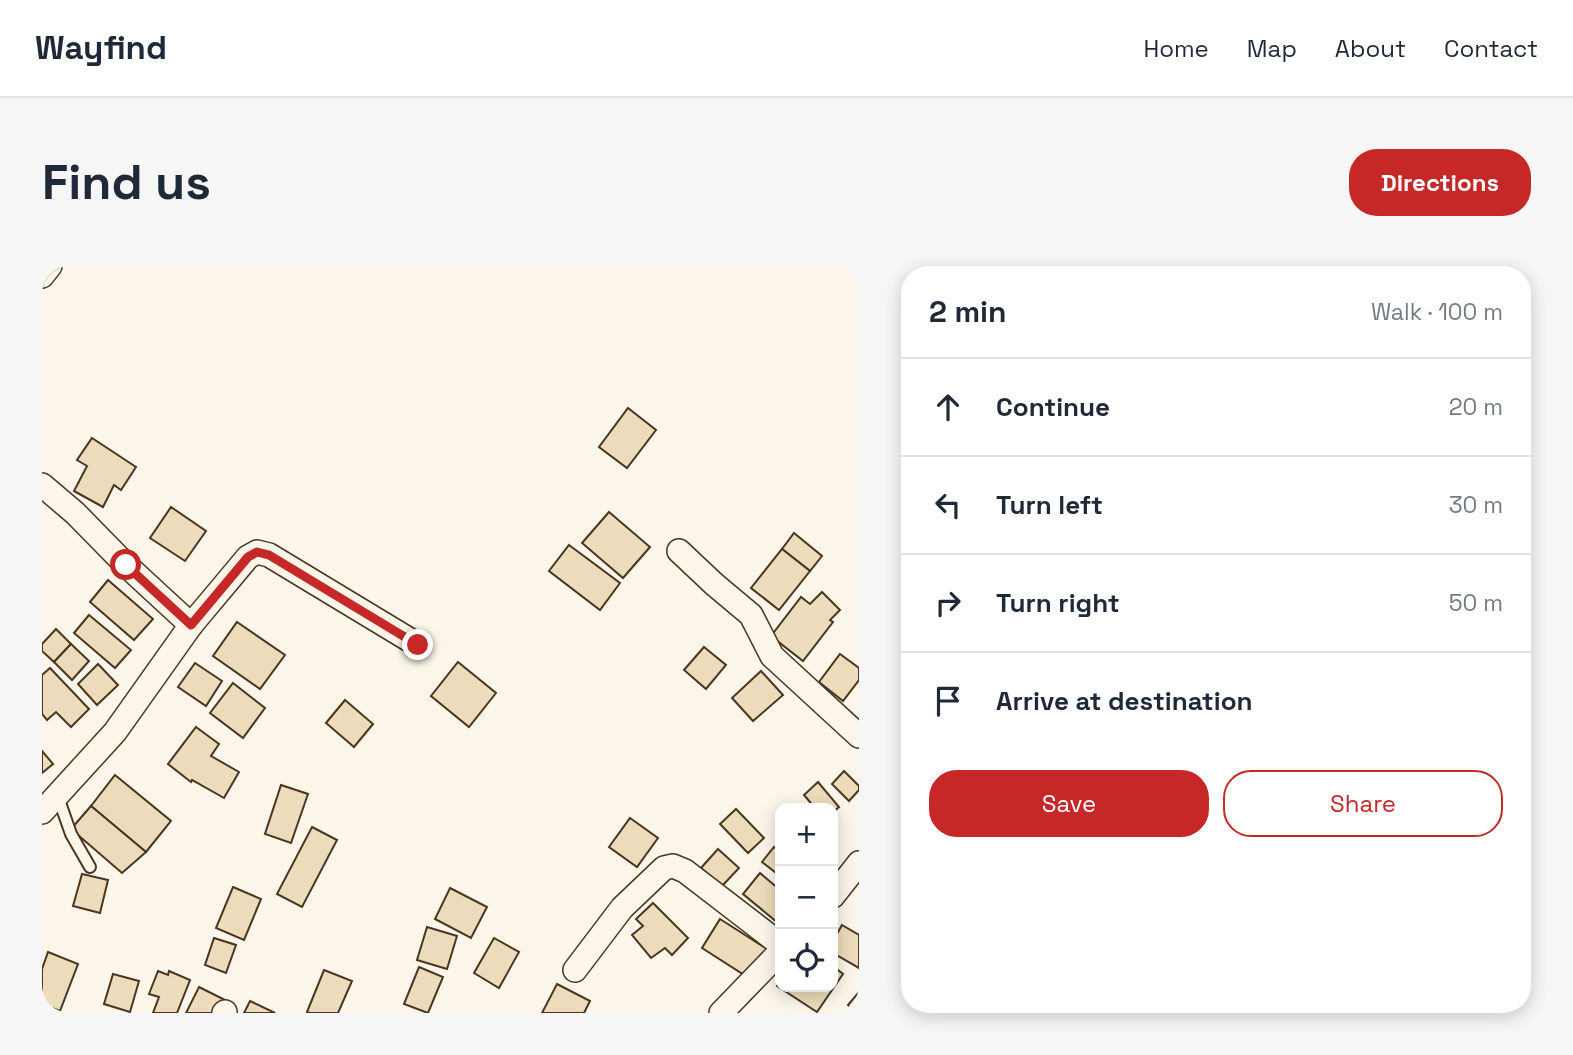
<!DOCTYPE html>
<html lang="en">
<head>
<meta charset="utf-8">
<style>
  body { margin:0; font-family:"Space Grotesk",sans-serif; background:#f6f6f7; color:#1f2937 }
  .controls { position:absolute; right:21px; bottom:21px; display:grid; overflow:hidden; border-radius:14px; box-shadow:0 4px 18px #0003 }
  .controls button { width:63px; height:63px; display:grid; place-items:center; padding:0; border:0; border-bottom:2px solid #e0e1e3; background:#fff; color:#1f2937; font:35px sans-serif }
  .stop { position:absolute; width:21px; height:21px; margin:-16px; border:5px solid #c62828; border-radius:50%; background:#fff }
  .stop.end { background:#c62828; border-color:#fff; box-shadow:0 2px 7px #0008 }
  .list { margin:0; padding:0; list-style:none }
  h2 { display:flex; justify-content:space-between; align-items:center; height:91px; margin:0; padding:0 28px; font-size:30px }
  h2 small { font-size:23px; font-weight:400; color:#747a83 }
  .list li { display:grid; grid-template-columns:46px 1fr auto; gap:21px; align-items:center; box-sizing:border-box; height:98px; padding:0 28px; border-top:2px solid #e0e1e3 }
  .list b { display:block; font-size:26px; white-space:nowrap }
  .list em { font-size:23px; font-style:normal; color:#747a83 }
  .actions { display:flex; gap:14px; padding:21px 28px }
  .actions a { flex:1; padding:16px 0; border:2px solid #c62828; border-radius:28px; text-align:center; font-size:24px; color:#c62828 }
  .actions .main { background:#c62828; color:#fff }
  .icon { flex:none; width:38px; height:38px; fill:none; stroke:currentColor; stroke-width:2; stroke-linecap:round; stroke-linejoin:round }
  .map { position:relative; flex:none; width:817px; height:747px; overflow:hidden; border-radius:28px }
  header { display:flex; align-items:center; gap:42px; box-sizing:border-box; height:98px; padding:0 35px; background:#fff; border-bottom:2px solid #e0e1e3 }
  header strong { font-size:33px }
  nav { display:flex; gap:38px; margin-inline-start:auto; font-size:24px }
  .intro { display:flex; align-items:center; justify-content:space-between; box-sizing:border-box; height:168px; padding:0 42px }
  h1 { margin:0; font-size:49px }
  .button { padding:18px 32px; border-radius:28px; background:#c62828; color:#fff; font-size:24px; font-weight:700 }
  main { display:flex; gap:42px; padding:0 42px }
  aside { flex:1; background:#fff; border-radius:28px; box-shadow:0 4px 18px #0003 }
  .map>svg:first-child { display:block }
</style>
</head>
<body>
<header>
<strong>Wayfind</strong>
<nav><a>Home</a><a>Map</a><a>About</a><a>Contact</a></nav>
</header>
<div class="intro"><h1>Find us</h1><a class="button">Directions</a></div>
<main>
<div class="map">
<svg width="817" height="747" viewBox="0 0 817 747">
  <rect width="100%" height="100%" fill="#fbf6e9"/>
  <!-- building -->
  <g fill="#ecdcbc" stroke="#4a3520" stroke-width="2">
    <polygon points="586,142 614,164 585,202 557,181"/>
    <polygon points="50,172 94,201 79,224 72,219 61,241 32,225 45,200 35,194"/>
    <polygon points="129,241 164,265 143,295 108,272"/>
    <polygon points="567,246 608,281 581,312 540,277"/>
    <polygon points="752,267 780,290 768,305 740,283"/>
    <polygon points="527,279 578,317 558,344 507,305"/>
    <polygon points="740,283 768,305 737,344 709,322"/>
    <polygon points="66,314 111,353 92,374 48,336"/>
    <polygon points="780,326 798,344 788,354 791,356 761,395 729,370 759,331 768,338"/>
    <polygon points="47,349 89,384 73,402 32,367"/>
    <polygon points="195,356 243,389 218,423 171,390"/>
    <polygon points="14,363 29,378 12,396 0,385 0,378"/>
    <polygon points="29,378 47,395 30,414 12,396"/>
    <polygon points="662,381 684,399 664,423 642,404"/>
    <polygon points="798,388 817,402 817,414 801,435 777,416"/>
    <polygon points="416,396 454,427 427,461 389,430"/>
    <polygon points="153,397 180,415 164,440 136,421"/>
    <polygon points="56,398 76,419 55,439 36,418"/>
    <polygon points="8,402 47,443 29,461 14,446 5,454 0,448 0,409"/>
    <polygon points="719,405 741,429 711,455 690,432"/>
    <polygon points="191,417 223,442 201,472 168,447"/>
    <polygon points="303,434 331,458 312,481 284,457"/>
    <polygon points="154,461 177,478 169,490 197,506 182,532 150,514 149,516 126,498"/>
    <polygon points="0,485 11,498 0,507"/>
    <polygon points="802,505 817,520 817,524 807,535 790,518"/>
    <polygon points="73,509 129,555 104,586 49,540"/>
    <polygon points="776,516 797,541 791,546 791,542 773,542 762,529"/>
    <polygon points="239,519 266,528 249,577 223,568"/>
    <polygon points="49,540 104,586 80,607 29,563"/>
    <polygon points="694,543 722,572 706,587 678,558"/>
    <polygon points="588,552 616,572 595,601 567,581"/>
    <polygon points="270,561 295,574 260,641 235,628"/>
    <polygon points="732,581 738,586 738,610 720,596"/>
    <polygon points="676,583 697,602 680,620 659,602"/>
    <polygon points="718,607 738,624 738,654 736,657 701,628"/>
    <polygon points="40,608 66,614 58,647 31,640"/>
    <polygon points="191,621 219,633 202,674 174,662"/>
    <polygon points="408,622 445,641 429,672 393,653"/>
    <polygon points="611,637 646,672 630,689 623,682 609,692 590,669 601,660 594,653"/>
    <polygon points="678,653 725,683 707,712 660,682"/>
    <polygon points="800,659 817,669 817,702 791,687 791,675"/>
    <polygon points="385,661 415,670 405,703 375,694"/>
    <polygon points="172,672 194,679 184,707 163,699"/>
    <polygon points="452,672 477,686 457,722 432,707"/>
    <polygon points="6,686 36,698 18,745 0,738 0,703"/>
    <polygon points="791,700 801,708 775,746 735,720 738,715 738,721 791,721"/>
    <polygon points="377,701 401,711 386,747 362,738"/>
    <polygon points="282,704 310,715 296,747 268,747 265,746"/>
    <polygon points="116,705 126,709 127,705 148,714 135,747 111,747 117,731 107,728"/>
    <polygon points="71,708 97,715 88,746 62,738"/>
    <polygon points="515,718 548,735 542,747 500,747"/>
    <polygon points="157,721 185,735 178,747 144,747"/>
    <polygon points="817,726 817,747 815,747 806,739"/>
    <polygon points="208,735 233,747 202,747"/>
  </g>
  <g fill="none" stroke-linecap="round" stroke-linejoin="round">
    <defs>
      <polyline id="lane" points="16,531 29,568 48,601"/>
      <g id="street">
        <polyline points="0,10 8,0"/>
        <polyline points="0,219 33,247 84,299 149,359 73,466 0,546"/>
        <polyline points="637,285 672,318 709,349 730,390 817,470"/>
        <polyline points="149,359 206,291 215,286 227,289 376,379"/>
        <polyline points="791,630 817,597"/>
        <polyline points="533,704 580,642 622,602 631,600 643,605 738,678"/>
        <polyline points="182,747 183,746"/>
        <polyline points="679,747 738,686"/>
      </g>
    </defs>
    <!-- lane casing -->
    <use href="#lane" stroke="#4a3520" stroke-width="14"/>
    <!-- street casing -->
    <use href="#street" stroke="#4a3520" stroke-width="26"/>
    <!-- lane -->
    <use href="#lane" stroke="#fbf6e9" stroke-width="10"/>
    <!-- street -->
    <use href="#street" stroke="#fbf6e9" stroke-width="23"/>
  </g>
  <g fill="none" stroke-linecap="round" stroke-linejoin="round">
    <!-- route -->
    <polyline stroke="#c62828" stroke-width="9" points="84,299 149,359 206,291 215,286 227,289 376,379"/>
  </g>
</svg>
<div class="controls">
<button>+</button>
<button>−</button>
<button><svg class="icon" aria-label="locate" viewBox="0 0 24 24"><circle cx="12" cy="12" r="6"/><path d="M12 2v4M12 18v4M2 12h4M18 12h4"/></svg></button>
</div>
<div class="stop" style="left:84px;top:299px"></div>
<div class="stop end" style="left:376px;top:379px"></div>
</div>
<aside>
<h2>2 min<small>Walk · 100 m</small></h2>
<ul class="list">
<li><svg class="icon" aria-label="ahead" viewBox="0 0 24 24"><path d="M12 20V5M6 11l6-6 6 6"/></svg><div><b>Continue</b></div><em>20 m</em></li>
<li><svg class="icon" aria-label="left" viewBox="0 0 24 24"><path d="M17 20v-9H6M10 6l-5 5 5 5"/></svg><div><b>Turn left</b></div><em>30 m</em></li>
<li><svg class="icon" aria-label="right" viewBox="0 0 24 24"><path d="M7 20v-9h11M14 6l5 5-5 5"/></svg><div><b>Turn right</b></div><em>50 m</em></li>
<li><svg class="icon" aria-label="arrive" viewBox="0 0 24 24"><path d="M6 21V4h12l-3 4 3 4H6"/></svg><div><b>Arrive at destination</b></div></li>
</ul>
<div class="actions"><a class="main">Save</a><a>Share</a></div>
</aside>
</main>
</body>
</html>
